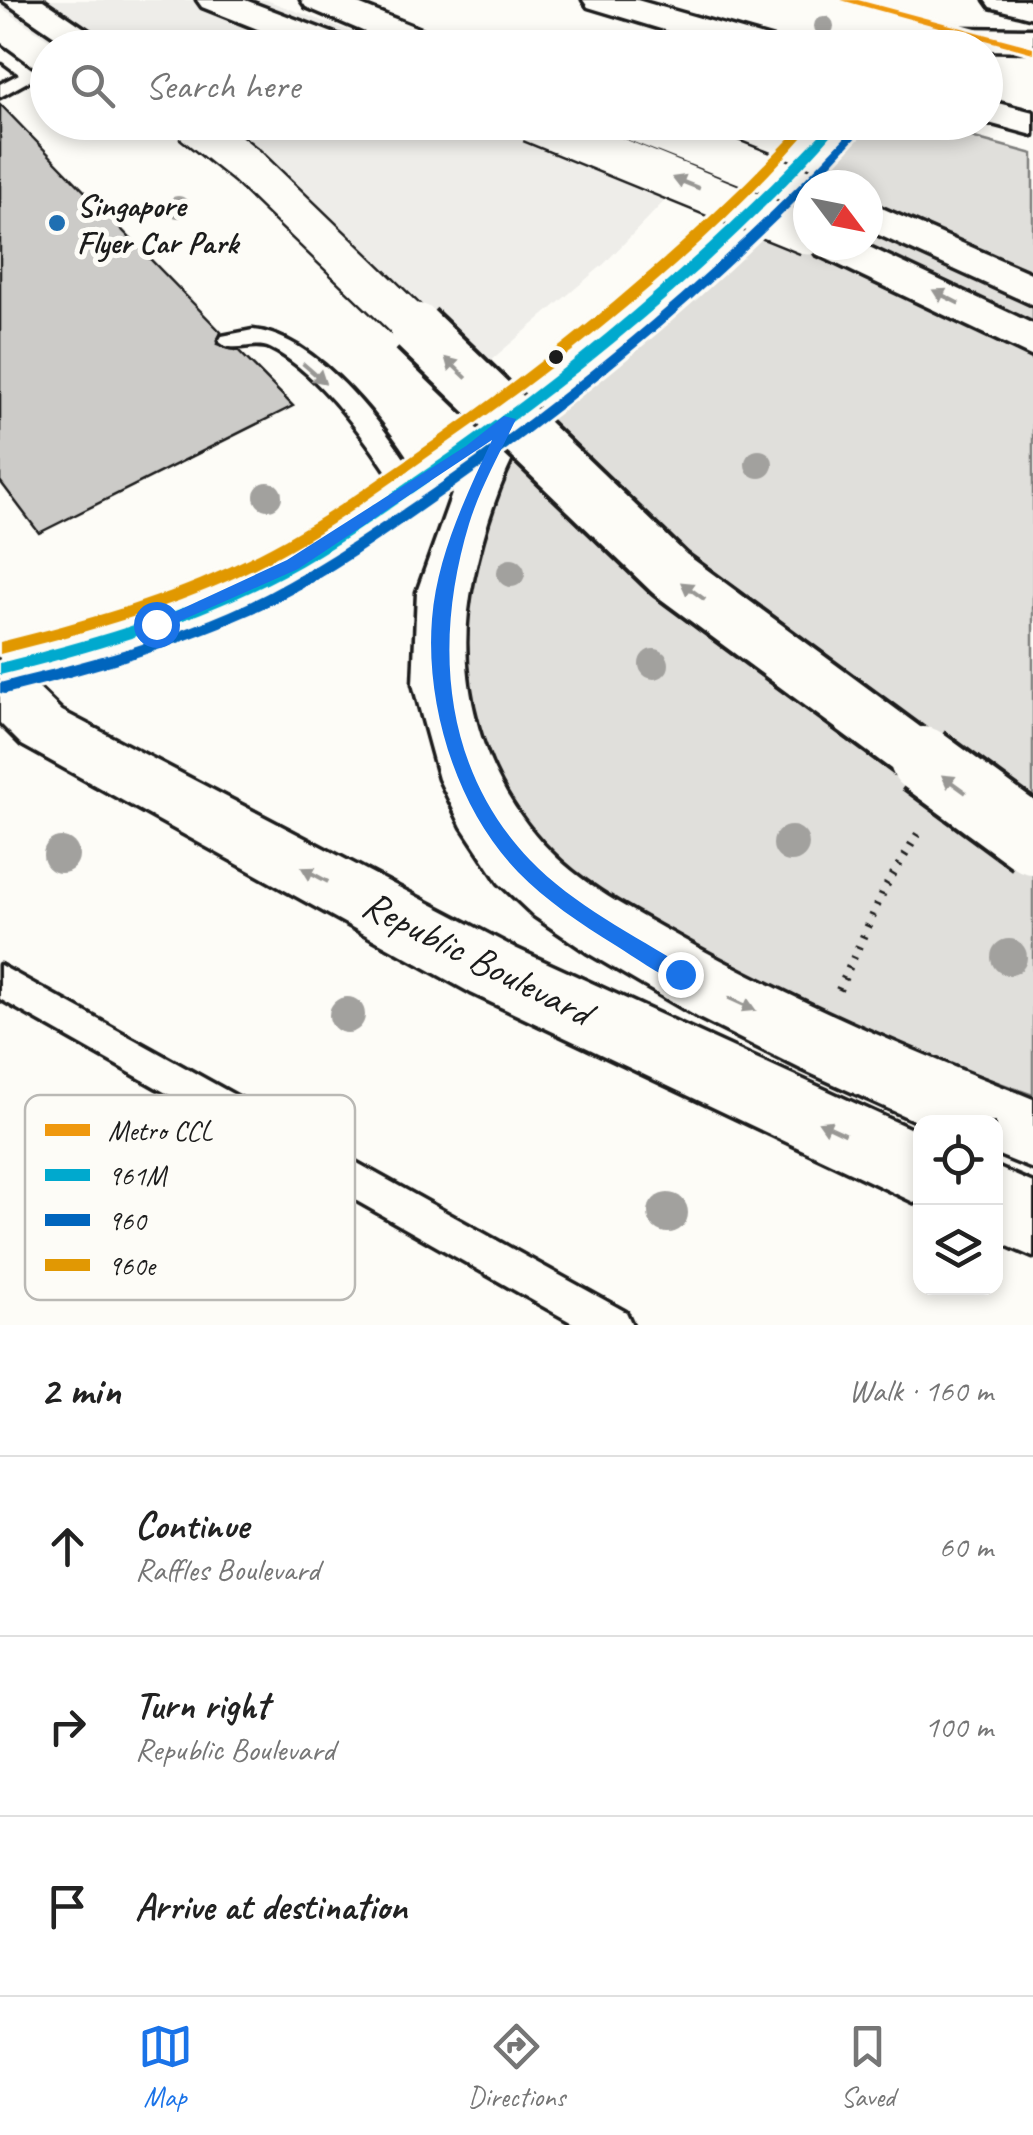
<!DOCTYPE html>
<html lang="en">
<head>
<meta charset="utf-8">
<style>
  body { margin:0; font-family:Caveat,sans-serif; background:#f6f6f6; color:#222 }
  .controls { position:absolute; right:30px; bottom:30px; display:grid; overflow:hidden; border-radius:20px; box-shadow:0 5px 15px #0003 }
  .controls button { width:90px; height:90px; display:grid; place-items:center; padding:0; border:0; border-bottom:2px solid #e0e0e0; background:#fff; color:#222; font:50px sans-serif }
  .compass { position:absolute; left:793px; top:170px; width:90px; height:90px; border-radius:50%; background:#fff; box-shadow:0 5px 15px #0003; rotate:122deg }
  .stop { position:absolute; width:30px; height:30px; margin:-22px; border:8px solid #1a73e8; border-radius:50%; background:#fff }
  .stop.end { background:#1a73e8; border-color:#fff; box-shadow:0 2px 10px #0008 }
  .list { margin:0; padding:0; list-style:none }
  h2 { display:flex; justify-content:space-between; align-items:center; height:130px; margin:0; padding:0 40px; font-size:42px }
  h2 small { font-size:32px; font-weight:400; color:#767676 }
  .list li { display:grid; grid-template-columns:65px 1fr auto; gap:30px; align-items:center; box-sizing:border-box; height:180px; padding:0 40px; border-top:2px solid #e0e0e0 }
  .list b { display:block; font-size:38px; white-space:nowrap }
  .list p { margin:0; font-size:32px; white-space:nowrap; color:#767676 }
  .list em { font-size:32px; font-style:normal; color:#767676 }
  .icon { flex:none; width:55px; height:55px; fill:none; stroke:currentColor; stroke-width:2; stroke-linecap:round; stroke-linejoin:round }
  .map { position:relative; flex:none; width:1033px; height:1325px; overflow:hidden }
  .search { position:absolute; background:#fff; box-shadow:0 5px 15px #0003; left:30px; right:30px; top:30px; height:110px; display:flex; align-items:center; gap:25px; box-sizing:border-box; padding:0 35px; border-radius:55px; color:#767676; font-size:38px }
  .sheet { height:670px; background:#fff }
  nav { display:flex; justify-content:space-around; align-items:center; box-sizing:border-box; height:140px; border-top:2px solid #e0e0e0; background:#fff; font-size:28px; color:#767676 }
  nav a { display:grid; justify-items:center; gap:5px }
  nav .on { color:#1a73e8 }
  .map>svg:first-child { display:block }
</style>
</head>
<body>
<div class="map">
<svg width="1033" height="1325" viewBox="0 0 1033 1325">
  <rect width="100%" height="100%" fill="#fdfcf7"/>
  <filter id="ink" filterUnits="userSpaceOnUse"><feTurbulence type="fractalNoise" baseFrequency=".01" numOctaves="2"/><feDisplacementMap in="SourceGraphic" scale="20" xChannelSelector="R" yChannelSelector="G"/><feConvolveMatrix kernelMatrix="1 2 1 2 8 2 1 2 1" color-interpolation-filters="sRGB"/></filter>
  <g filter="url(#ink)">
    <!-- built -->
    <g fill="#eeede9">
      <polygon points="0,0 266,0 393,47 60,47 0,7"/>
      <polygon points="165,123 593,123 701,163 604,264 450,395 229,171"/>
    </g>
    <!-- green -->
    <path fill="#e0dfdb" stroke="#7e7e7c" stroke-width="2.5" fill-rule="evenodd" d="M 840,123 L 920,123 L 1033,154 L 1033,1095 L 817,1016 L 605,917 L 515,812 L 445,689 L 497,459 L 623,348 ZM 808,185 L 868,185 L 868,245 L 808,245 Z"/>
    <!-- building -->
    <polygon fill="#cccbc8" stroke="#1c1c1c" stroke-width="2.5" points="0,104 221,332 217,344 239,351 293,406 39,533 0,481"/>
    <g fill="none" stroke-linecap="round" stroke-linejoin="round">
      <defs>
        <g id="lane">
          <polygon points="0,46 40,75 0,97 0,84 19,74 0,60"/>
          <path d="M 253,330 C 319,336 391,433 422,487 L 419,493 L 401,493 C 372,447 320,372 270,348 C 253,340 231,355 219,341 L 222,336 Z"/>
          <polygon points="0,965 626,1312 632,1325 576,1325 0,999"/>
        </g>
        <polygon id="secondary" points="985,0 1033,0 1033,18 990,7"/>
        <g id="primary">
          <polygon points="958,28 1033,29 1033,51 899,48 903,40"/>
          <path d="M 817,122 L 857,122 C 799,205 698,291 621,356 C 600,373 539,412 527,432 C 501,474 483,532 473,580 C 452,677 481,782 551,852 C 584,886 629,909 670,932 C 786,998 909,1050 1033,1099 L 1033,1169 L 996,1154 L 996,1122 L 920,1123 L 801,1069 L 699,1018 L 588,953 L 534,916 L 499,883 L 462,827 L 439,779 L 413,684 L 417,592 L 457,480 C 413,510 370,544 324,571 C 235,624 133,657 33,683 L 62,711 L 517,949 L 920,1133 L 920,1205 L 471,993 L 22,745 L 0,723 L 0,647 C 81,627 161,604 237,569 C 295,542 346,505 399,471 C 552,370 692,257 817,122 Z"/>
          <polygon points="996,1167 1033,1183 1033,1257 996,1241"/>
        </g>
        <g id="highway">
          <polygon points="2,0 43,0 114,48 72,48"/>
          <polygon points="197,0 245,0 351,40 355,48 305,48 202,7"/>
          <polygon points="301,0 348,0 448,40 452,48 403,48 306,7"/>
          <polygon points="583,0 637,0 777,40 781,48 724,48 588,7"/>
          <polygon points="986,100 1033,112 1033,135 985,122"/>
          <polygon points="868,202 1033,274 1033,305 868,230"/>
          <polygon points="810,245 865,245 1033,324 1033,357 816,254"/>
        </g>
      </defs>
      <!-- lane casing -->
      <use href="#lane" stroke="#1c1c1c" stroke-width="7"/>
      <!-- secondary casing -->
      <use href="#secondary" stroke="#1c1c1c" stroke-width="7"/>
      <!-- primary casing -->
      <use href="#primary" stroke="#1c1c1c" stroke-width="7"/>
      <!-- highway casing -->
      <use href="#highway" stroke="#1c1c1c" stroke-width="7"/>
      <!-- path-far1 -->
      <polyline stroke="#1c1c1c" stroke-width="5" stroke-dasharray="1 5" stroke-linecap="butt" points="804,36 846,48"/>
      <!-- path -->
      <polyline stroke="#1c1c1c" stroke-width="8" stroke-dasharray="2.5 9" stroke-linecap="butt" points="839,990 886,886 919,832"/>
      <!-- lane -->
      <use href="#lane" fill="#fdfcf7" fill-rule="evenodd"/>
      <!-- secondary -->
      <use href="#secondary" fill="#fdfcf7" fill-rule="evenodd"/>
      <!-- primary -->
      <use href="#primary" fill="#fdfcf7" fill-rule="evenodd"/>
      <!-- highway -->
      <use href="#highway" fill="#fdfcf7" fill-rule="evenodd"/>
      <defs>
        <g id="highway-bridge-far2">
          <polyline points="192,122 247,166 418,331"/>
          <polyline points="531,122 808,235"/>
          <polyline points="636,122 808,190"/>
        </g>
        <polyline id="highway-bridge-far1" points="416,329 670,574 926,763"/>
        <polyline id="highway-bridge" points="923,760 1033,841"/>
      </defs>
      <!-- highway-bridge-far2 casing -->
      <use href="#highway-bridge-far2" stroke="#1c1c1c" stroke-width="44" stroke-linecap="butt"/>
      <!-- highway-bridge-far1 casing -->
      <use href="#highway-bridge-far1" stroke="#1c1c1c" stroke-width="59" stroke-linecap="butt"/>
      <!-- highway-bridge casing -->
      <use href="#highway-bridge" stroke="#1c1c1c" stroke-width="74" stroke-linecap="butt"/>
      <!-- highway-bridge-far2 -->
      <use href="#highway-bridge-far2" stroke="#fdfcf7" stroke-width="39"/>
      <!-- highway-bridge-far1 -->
      <use href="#highway-bridge-far1" stroke="#fdfcf7" stroke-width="51"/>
      <!-- highway-bridge -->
      <use href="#highway-bridge" stroke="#fdfcf7" stroke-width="66"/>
      <defs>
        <path id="bus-1" d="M 832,122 L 843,122 C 726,258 584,373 438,475 C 382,514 326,555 265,585 C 181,626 91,652 0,675 L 0,663 C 86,641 171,617 251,579 C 313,550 368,509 424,471 C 573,369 708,254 832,122 Z"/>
        <path id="bus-2" d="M 849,133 L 858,135 L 812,185 L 808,185 L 808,189 C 693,305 570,407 436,500 C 383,537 329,576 270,605 C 186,645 96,671 5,694 L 0,693 L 0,683 C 24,676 49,671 73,664 C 127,650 179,633 230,611 C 302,579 366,534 431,490 C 584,384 721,269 849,133 Z"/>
        <path id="bus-3" d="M 805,122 L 816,122 C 704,253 566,361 425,459 C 371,497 318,537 259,566 C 177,607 88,632 0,654 L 0,642 C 84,621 166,598 244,560 C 304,532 358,493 412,456 C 554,357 686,249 805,122 Z"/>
      </defs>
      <!-- bus-1 casing -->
      <use href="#bus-1" stroke="#fdfcf7" stroke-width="7"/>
      <!-- bus-2 casing -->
      <use href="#bus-2" stroke="#fdfcf7" stroke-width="7"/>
      <!-- bus-3 casing -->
      <use href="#bus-3" stroke="#fdfcf7" stroke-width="7"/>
      <!-- bus-1 -->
      <use href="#bus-1" fill="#00a9ce" fill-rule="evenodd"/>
      <!-- bus-2 -->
      <use href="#bus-2" fill="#0065bd" fill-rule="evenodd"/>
      <!-- bus-3 -->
      <use href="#bus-3" fill="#e19803" fill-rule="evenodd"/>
      <defs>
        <polygon id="metro-1" points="841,0 858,0 1033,47 1033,53"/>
      </defs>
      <!-- metro-1 casing -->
      <use href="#metro-1" stroke="#fdfcf7" stroke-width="7"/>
      <!-- metro-1 -->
      <use href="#metro-1" fill="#ef980e" fill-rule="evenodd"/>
    </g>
    <!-- trees -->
    <g fill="#a2a19e">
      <circle cx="824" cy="26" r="10"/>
      <circle cx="178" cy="207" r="11"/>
      <circle cx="759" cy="464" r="14"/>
      <circle cx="268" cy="496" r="14"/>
      <circle cx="511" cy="573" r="14"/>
      <circle cx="654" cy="664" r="15"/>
      <circle cx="791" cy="844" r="18"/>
      <circle cx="61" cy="855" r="18"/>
      <circle cx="1009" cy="957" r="18"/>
      <circle cx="347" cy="1015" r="18"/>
      <circle cx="668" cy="1213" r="20"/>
    </g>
    <!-- one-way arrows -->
    <defs><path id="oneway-solid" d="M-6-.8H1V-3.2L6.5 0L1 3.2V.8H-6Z" transform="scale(2.5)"/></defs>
    <g fill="#989794">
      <use href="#oneway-solid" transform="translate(686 183) rotate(-158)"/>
      <use href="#oneway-solid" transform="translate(946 297) rotate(-153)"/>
      <use href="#oneway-solid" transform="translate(456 368) rotate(-136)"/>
      <use href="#oneway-solid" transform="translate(314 373) rotate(41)"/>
      <use href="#oneway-solid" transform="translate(693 591) rotate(-144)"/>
      <use href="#oneway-solid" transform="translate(954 784) rotate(-144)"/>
      <use href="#oneway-solid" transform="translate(315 875) rotate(-152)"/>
      <use href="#oneway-solid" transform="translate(742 1004) rotate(25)"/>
      <use href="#oneway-solid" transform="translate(832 1128) rotate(-155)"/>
    </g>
  </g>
  <!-- route -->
  <path fill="#1a73e8" d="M 504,416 L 516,419 C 500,453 480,488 469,524 C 434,640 441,767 530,860 C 573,905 634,935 687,968 L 690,974 L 680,983 C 657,974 636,958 615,945 C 581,924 545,900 518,872 C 457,809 425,706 432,619 C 437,556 466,496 492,440 L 298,569 L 162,629 L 151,629 L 149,624 L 287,560 L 466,446 Z"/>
  <!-- markers -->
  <circle fill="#1f6fb2" stroke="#fdfcf7" stroke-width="4" cx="57" cy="223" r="10"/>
  <circle fill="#1c1c1c" stroke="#fdfcf7" stroke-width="4" cx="556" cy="357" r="9"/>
  <g text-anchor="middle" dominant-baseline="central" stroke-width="10" stroke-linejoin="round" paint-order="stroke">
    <!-- far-poi labels -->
    <g font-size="32" font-weight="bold" fill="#1c1c1c" stroke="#fdfcf7" text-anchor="start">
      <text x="77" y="205">Singapore<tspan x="77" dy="37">Flyer Car Park</tspan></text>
    </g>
    <!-- street labels -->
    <g font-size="40" fill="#1c1c1c" stroke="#fdfcf7">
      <text transform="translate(477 958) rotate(27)">Republic Boulevard</text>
    </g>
  </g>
  <!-- legend -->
  <rect x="25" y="1095" width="330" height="205" rx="15" fill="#fdfcf7" stroke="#bab9b5" stroke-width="2.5"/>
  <rect x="45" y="1124" width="45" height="12" fill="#ef980e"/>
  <rect x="45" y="1169" width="45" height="12" fill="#00a9ce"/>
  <rect x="45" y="1214" width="45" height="12" fill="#0065bd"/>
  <rect x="45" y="1259" width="45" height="12" fill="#e19803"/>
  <g font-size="28" fill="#1c1c1c">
    <text x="108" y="1140">Metro CCL</text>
    <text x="108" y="1185">961M</text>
    <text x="108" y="1230">960</text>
    <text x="108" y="1275">960e</text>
  </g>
</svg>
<div class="controls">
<button><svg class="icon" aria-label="locate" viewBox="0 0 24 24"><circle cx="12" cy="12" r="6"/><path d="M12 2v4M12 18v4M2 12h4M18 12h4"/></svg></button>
<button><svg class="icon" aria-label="layers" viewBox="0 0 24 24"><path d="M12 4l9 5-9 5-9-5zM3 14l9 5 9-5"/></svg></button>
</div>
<svg class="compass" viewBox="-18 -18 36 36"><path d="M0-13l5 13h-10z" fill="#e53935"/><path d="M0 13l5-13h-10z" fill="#767676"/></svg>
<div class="stop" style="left:156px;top:624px"></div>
<div class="stop end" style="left:680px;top:974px"></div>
<div class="search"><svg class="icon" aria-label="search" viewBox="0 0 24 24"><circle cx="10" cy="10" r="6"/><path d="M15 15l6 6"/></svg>Search here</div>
</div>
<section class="sheet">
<h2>2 min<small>Walk · 160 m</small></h2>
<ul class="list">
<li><svg class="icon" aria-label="ahead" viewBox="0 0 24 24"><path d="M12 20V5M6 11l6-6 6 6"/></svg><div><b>Continue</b><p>Raffles Boulevard</p></div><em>60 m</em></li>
<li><svg class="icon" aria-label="right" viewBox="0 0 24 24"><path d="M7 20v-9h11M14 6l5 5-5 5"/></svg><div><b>Turn right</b><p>Republic Boulevard</p></div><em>100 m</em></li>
<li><svg class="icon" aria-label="arrive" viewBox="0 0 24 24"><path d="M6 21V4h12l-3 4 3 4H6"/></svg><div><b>Arrive at destination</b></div></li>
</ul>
</section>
<nav>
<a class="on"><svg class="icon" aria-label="map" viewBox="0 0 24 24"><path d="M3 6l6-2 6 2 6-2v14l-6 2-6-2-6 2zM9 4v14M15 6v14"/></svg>Map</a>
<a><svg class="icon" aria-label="directions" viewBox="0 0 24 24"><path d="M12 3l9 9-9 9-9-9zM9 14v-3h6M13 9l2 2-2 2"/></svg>Directions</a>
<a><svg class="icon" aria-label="saved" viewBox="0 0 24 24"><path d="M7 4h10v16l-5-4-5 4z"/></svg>Saved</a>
</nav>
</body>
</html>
